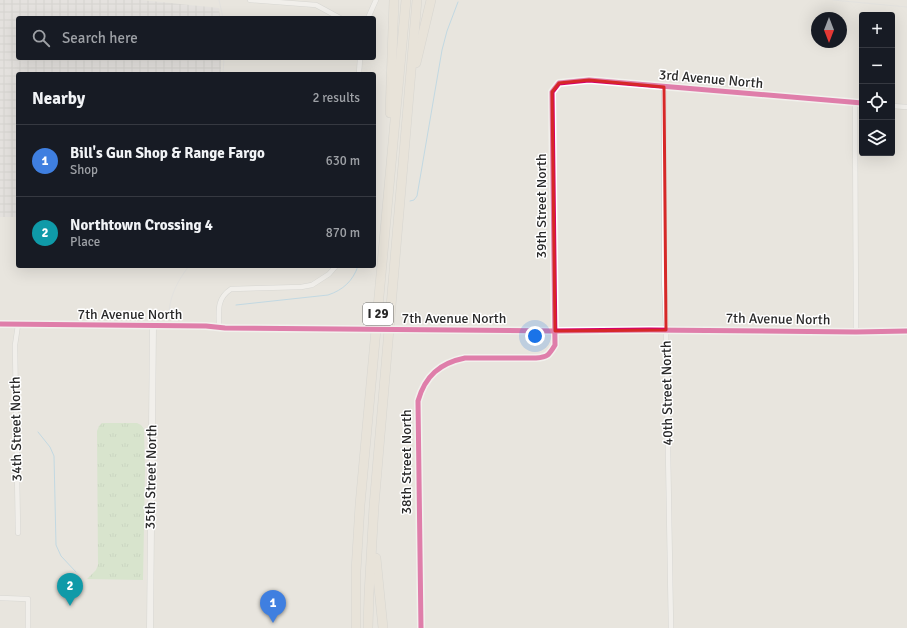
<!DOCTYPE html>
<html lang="en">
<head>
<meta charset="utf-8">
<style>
  body { margin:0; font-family:Signika,sans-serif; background:#242831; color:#f1f3f6 }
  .controls { position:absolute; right:12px; top:12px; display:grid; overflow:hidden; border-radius:4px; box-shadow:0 4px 16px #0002 }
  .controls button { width:36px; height:36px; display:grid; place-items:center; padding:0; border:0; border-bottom:1px solid #363941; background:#171b24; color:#f1f3f6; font:20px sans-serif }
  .compass { position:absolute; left:811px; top:12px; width:36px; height:36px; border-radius:50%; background:#171b24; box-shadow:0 4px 16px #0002; rotate:180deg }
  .you { position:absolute; left:535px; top:336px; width:14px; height:14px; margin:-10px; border:3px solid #fff; border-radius:50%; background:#1a73e8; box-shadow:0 0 0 6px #1a73e833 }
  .badge { display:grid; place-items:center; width:26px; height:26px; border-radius:50%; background:#0f766e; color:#fff; font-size:13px; font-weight:700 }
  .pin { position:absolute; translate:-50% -33px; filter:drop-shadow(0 1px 2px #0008) }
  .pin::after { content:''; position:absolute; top:21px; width:14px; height:12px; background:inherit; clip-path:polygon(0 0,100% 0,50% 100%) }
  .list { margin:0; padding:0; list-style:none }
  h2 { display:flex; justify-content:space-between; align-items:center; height:52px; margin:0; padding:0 16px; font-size:17px }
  h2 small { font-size:13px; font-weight:400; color:#9ea1a6 }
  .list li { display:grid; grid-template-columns:26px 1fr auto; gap:12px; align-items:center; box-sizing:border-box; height:72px; padding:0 16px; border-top:1px solid #363941 }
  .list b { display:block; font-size:15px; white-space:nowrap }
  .list p { margin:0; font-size:13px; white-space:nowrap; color:#9ea1a6 }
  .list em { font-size:13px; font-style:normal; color:#9ea1a6 }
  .icon { flex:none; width:22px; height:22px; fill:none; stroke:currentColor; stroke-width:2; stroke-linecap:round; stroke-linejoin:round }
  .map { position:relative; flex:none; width:907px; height:628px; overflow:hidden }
  .search { position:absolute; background:#171b24; box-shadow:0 4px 16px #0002; left:16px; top:16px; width:360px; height:44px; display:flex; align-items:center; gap:10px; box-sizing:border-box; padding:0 14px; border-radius:4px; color:#9ea1a6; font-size:15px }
  .panel { position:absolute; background:#171b24; box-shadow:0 4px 16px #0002; left:16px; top:72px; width:360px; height:196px; border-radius:4px }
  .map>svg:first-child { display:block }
</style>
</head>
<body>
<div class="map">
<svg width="907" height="628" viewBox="0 0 907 628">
  <defs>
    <pattern id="industrial-grid" width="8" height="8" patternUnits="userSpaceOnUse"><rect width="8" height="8" fill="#dfdcdd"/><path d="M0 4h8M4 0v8" fill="none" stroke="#bfbdbe"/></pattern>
    <pattern id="grass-tufts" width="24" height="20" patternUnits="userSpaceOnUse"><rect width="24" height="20" fill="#c5e2b8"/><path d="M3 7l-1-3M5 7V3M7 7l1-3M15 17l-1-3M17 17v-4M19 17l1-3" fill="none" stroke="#a9c29e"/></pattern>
  </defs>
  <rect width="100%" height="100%" fill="#e8e5de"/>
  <!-- industrial -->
  <polygon fill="url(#industrial-grid)" points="0,0 141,0 219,8 220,18 18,18 18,58 221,58 221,74 18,74 18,217 0,217"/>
  <!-- grass -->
  <polygon fill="url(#grass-tufts)" points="102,423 137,423 141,425 144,429 145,470 143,580 87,579 96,570 98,565 97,431 99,426"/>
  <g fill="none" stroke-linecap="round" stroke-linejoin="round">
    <!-- stream -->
    <g stroke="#95c8e6" stroke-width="1">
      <polyline points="410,201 414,200 417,196 442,50 447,31 458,2"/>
      <path d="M 236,305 L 328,295 C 343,290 353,281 358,266"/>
      <polyline points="38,432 50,447 54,456 56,545 61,556 76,572"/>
    </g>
    <defs>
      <g id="minor">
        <polyline points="250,0 316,5 340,18"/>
        <polyline points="368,18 376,0"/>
        <polyline points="359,74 360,58"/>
        <polyline points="664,87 664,278 666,330 671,628"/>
        <polyline points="855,102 856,332"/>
        <polyline points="892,106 907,107"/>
        <path d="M 219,327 C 219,311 216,299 231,289 L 301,287 L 312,285 L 329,274 L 336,266"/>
        <polyline points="18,533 15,345 18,325"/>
        <polyline points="0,598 28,599 28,628"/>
        <path d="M 421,628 L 418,401 C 425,376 440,363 465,358 L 536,358 C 548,357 549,355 555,345 L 552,92 L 559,83 L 589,80 L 862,103"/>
      </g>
      <g id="tertiary">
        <polyline points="0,324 206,326 225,328 360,329"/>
        <polyline points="406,330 555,331 649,330 856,332 907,331"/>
        <polyline points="150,628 153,326"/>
      </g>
      <g id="motorway">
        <polyline points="416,63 431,0"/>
        <polyline points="390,113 394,0"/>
        <polyline points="376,558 383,628"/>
        <polyline points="356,628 356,571 360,505 406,0"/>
        <polyline points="368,628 369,594 374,506 417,0"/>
      </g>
    </defs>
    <!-- minor casing -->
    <use href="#minor" stroke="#c5c4c4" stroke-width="5.5"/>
    <!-- tertiary casing -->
    <use href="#tertiary" stroke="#c5c4c4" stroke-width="7"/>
    <!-- motorway casing -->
    <use href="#motorway" stroke="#c4c3c0" stroke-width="10"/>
    <!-- minor -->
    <use href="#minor" stroke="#fcfbfa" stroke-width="4.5"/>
    <!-- tertiary -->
    <use href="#tertiary" stroke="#fcfbfa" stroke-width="6"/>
    <!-- motorway -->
    <use href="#motorway" stroke="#e8dfd3" stroke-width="9"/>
    <!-- rail -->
    <g stroke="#dddcde" stroke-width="1">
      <polyline points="219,0 223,18"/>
      <polyline points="833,0 907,7"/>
      <polyline points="223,74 224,58"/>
      <path d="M 169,313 C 170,295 178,280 189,266"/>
    </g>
    <defs>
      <polyline id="tertiary-bridge" points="360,329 406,330"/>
    </defs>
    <!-- tertiary-bridge casing -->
    <use href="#tertiary-bridge" stroke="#c5c4c4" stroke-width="7" stroke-linecap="butt"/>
    <!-- tertiary-bridge -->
    <use href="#tertiary-bridge" stroke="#fcfbfa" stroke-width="6"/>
    <defs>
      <g id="cycleway">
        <polyline points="0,324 206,326 225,328 555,331 649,330 856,332 907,331"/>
        <path d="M 421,628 L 418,401 C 425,376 440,363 465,358 L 536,358 C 548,357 549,355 555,345 L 552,92 L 559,83 L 589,80 L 862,103"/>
      </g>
    </defs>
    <!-- cycleway casing -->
    <use href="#cycleway" stroke="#fff" stroke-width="8"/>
    <!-- cycleway -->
    <use href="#cycleway" stroke="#d6006c" stroke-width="5"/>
  </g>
  <!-- marked area -->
  <path d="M0 0H907V628H0ZM 589,80 L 664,87 L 666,330 L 555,331 L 552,92 L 559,83 Z" fill="#e8e5de" fill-opacity=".55" fill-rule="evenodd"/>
  <path fill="none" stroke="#d62828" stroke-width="3" stroke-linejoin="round" d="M 589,80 L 664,87 L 666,330 L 555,331 L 552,92 L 559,83 Z"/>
  <g text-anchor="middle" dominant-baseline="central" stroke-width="3" stroke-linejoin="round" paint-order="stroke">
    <!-- shield labels -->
    <rect fill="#fff" stroke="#696969" stroke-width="1" x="363" y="303" width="30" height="22" rx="3"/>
    <g font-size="13" font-weight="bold" fill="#292929">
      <text x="378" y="314">I 29</text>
    </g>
    <!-- street labels -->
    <g font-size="14" fill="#292929" stroke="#fff">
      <text transform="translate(711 79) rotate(5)">3rd Avenue North</text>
      <text transform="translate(541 206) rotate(-90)">39th Street North</text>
      <text x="130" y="314">7th Avenue North</text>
      <text x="454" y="318">7th Avenue North</text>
      <text transform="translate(778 319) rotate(1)">7th Avenue North</text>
      <text transform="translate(667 393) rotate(-91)">40th Street North</text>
      <text transform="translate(16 429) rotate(-91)">34th Street North</text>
      <text transform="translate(406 462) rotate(-90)">38th Street North</text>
      <text transform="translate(151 477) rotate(-89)">35th Street North</text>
    </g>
  </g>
</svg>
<div class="controls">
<button>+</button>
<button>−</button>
<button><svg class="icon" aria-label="locate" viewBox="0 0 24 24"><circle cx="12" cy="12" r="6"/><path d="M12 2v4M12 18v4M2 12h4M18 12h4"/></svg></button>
<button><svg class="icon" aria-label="layers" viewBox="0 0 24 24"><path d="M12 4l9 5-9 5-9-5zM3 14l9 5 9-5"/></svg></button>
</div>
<svg class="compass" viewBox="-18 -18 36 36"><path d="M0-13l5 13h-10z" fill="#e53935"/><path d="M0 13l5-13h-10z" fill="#9ea1a6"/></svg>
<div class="you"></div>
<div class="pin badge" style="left:273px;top:623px;background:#3f7fe0">1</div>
<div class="pin badge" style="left:70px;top:606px;background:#0f9aa8">2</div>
<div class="search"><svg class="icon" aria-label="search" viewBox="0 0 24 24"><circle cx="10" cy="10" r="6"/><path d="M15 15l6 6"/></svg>Search here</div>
<section class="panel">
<h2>Nearby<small>2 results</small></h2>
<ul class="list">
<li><span class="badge" style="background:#3f7fe0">1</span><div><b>Bill's Gun Shop &amp; Range Fargo</b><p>Shop</p></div><em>630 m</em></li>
<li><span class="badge" style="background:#0f9aa8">2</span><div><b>Northtown Crossing 4</b><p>Place</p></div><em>870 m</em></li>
</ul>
</section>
</div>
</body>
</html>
